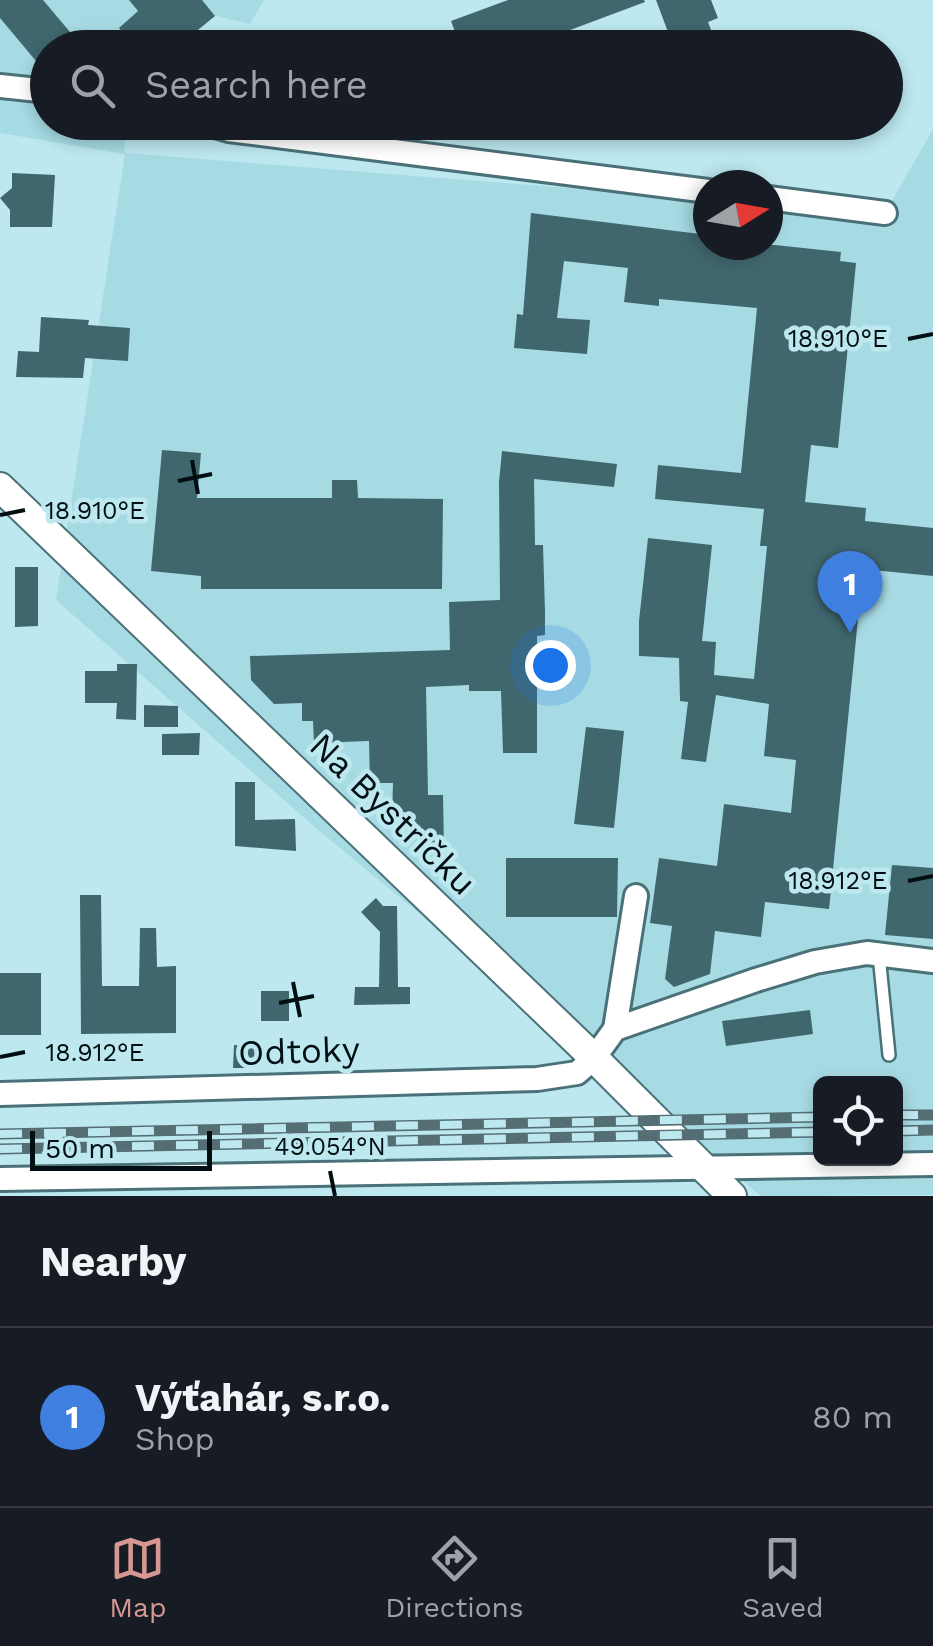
<!DOCTYPE html>
<html lang="en">
<head>
<meta charset="utf-8">
<style>
  body { margin:0; font-family:"Work Sans",sans-serif; background:#242831; color:#f1f3f6 }
  .controls { position:absolute; right:30px; bottom:30px; display:grid; overflow:hidden; border-radius:15px; box-shadow:0 5px 15px #0003 }
  .controls button { width:90px; height:90px; display:grid; place-items:center; padding:0; border:0; border-bottom:2px solid #363941; background:#171b24; color:#f1f3f6; font:50px sans-serif }
  .compass { position:absolute; left:693px; top:170px; width:90px; height:90px; border-radius:50%; background:#171b24; box-shadow:0 5px 15px #0003; rotate:79deg }
  .scale { position:absolute; left:30px; bottom:25px; width:182px; box-sizing:border-box; padding-left:10px; border:5px solid #020f12; border-top:0; font-size:28px; line-height:35px; white-space:nowrap; color:#020f12; -webkit-text-stroke:8px #bde8f0; paint-order:stroke }
  .you { position:absolute; left:550px; top:665px; width:35px; height:35px; margin:-25px; border:8px solid #fff; border-radius:50%; background:#1a73e8; box-shadow:0 0 0 15px #1a73e833 }
  .badge { display:grid; place-items:center; width:65px; height:65px; border-radius:50%; background:#d69793; color:#fff; font-size:32px; font-weight:700 }
  .pin { position:absolute; translate:-50% -82px; filter:drop-shadow(0 2px 5px #0008) }
  .pin::after { content:''; position:absolute; top:52px; width:35px; height:30px; background:inherit; clip-path:polygon(0 0,100% 0,50% 100%) }
  .list { margin:0; padding:0; list-style:none }
  h2 { display:flex; justify-content:space-between; align-items:center; height:130px; margin:0; padding:0 40px; font-size:42px }
  h2 small { font-size:32px; font-weight:400; color:#9ea1a6 }
  .list li { display:grid; grid-template-columns:65px 1fr auto; gap:30px; align-items:center; box-sizing:border-box; height:180px; padding:0 40px; border-top:2px solid #363941 }
  .list b { display:block; font-size:38px; white-space:nowrap }
  .list p { margin:0; font-size:32px; white-space:nowrap; color:#9ea1a6 }
  .list em { font-size:32px; font-style:normal; color:#9ea1a6 }
  .icon { flex:none; width:55px; height:55px; fill:none; stroke:currentColor; stroke-width:2; stroke-linecap:round; stroke-linejoin:round }
  .map { position:relative; flex:none; width:933px; height:1196px; overflow:hidden }
  .search { position:absolute; background:#171b24; box-shadow:0 5px 15px #0003; left:30px; right:30px; top:30px; height:110px; display:flex; align-items:center; gap:25px; box-sizing:border-box; padding:0 35px; border-radius:55px; color:#9ea1a6; font-size:38px }
  .sheet { height:310px; background:#171b24 }
  nav { display:flex; justify-content:space-around; align-items:center; box-sizing:border-box; height:140px; border-top:2px solid #363941; background:#171b24; font-size:28px; color:#9ea1a6 }
  nav a { display:grid; justify-items:center; gap:5px }
  nav .on { color:#d69793 }
  .map>svg:first-child { display:block }
</style>
</head>
<body>
<div class="map">
<svg width="933" height="1196" viewBox="0 0 933 1196">
  <rect width="100%" height="100%" fill="#bde8f0"/>
  <!-- built -->
  <path fill="#a7dbe4" fill-rule="evenodd" d="M 0,0 L 264,0 L 250,24 L 215,16 L 176,47 L 48,48 L 48,122 L 124,123 L 125,153 L 708,199 L 708,245 L 768,245 L 768,204 L 885,213 L 933,129 L 933,1195 L 761,1196 L 317,829 L 56,600 L 125,154 L 0,133 ZM 820,1084 L 896,1084 L 896,1158 L 820,1158 Z"/>
  <!-- building -->
  <g fill="#40676e">
    <polygon points="0,0 43,0 70,32 48,48 36,61 0,18"/>
    <polygon points="129,0 202,0 215,16 176,48 162,34 146,48 136,48 119,28 138,11"/>
    <polygon points="508,0 644,0 645,2 522,48 461,48 451,21"/>
    <polygon points="656,0 711,0 718,18 708,22 713,35 674,48"/>
    <polygon points="12,173 55,175 52,227 10,227 10,210 0,198 12,188"/>
    <polygon points="531,213 708,235 708,245 775,245 841,252 840,261 856,263 838,448 811,445 805,502 866,508 865,521 933,528 933,576 863,569 829,909 765,902 761,937 715,931 710,974 674,987 665,979 672,926 650,923 659,858 717,866 724,804 791,813 796,760 764,756 769,704 716,695 706,762 681,759 688,702 680,701 679,658 639,656 639,621 648,538 712,545 702,641 716,642 714,675 754,679 767,546 760,546 764,509 655,499 658,465 741,473 757,308 659,299 659,306 624,302 628,268 564,261 557,318 590,320 587,354 514,348 517,314 523,315"/>
    <polygon points="41,317 89,320 88,325 130,328 128,361 85,358 83,378 16,377 18,351 39,352"/>
    <polygon points="162,450 201,453 197,498 332,498 332,480 357,480 358,498 443,499 442,589 201,589 201,576 151,571"/>
    <polygon points="502,451 617,464 614,487 534,479 535,545 543,545 545,612 545,635 537,636 537,753 503,753 501,691 469,691 469,685 426,687 428,795 443,795 444,850 426,850 425,833 410,833 410,818 392,818 393,783 370,783 369,741 314,743 313,721 302,721 302,703 274,704 251,680 250,656 450,650 449,602 500,600 499,482"/>
    <polygon points="15,567 38,567 38,626 15,627"/>
    <polygon points="117,664 137,664 136,720 116,719 117,703 85,703 85,671 117,671"/>
    <polygon points="144,705 178,706 178,727 144,727"/>
    <polygon points="586,727 624,731 614,828 574,824"/>
    <polygon points="200,733 199,755 162,755 162,734"/>
    <polygon points="235,782 255,782 255,820 295,819 296,851 235,846"/>
    <polygon points="506,858 618,858 617,917 506,917"/>
    <polygon points="892,865 933,868 933,939 885,935"/>
    <polygon points="80,895 101,895 102,986 139,986 140,928 156,928 157,967 176,966 176,1033 81,1034"/>
    <polygon points="376,898 383,906 397,906 398,987 410,987 410,1004 354,1005 355,987 379,987 380,932 361,912"/>
    <rect x="0" y="973" width="41" height="62"/>
    <rect x="261" y="991" width="28" height="30"/>
    <polygon points="810,1010 813,1034 726,1046 722,1021"/>
    <polygon points="234,1045 256,1046 256,1068 233,1068"/>
  </g>
  <g fill="none" stroke-linecap="round" stroke-linejoin="round">
    <defs>
      <polyline id="service" points="879,955 889,1055"/>
      <g id="minor">
        <polyline points="0,86 48,91"/>
        <polyline points="201,122 229,130 708,191"/>
        <polyline points="768,198 885,213"/>
        <polyline points="615,1029 636,896"/>
        <polyline points="0,1094 537,1079 577,1073 594,1058 615,1029 756,980 815,962 867,953 933,961"/>
        <polyline points="0,1179 933,1164"/>
      </g>
      <polyline id="tertiary" points="0,487 594,1058 732,1196"/>
    </defs>
    <!-- service casing -->
    <use href="#service" stroke="#4a7178" stroke-width="16"/>
    <!-- minor casing -->
    <use href="#minor" stroke="#4a7178" stroke-width="28"/>
    <!-- tertiary casing -->
    <use href="#tertiary" stroke="#4a7178" stroke-width="32"/>
    <!-- service -->
    <use href="#service" stroke="#fff" stroke-width="11"/>
    <!-- minor -->
    <use href="#minor" stroke="#fff" stroke-width="22"/>
    <!-- tertiary -->
    <use href="#tertiary" stroke="#fff" stroke-width="28"/>
    <defs>
      <g id="rail">
        <polyline points="896,1115 933,1115"/>
        <polyline points="896,1131 933,1130"/>
        <polyline points="0,1134 820,1117"/>
        <polyline points="0,1149 820,1132"/>
      </g>
    </defs>
    <!-- rail casing -->
    <use href="#rail" stroke="#546e74" stroke-width="11"/>
    <!-- rail -->
    <use href="#rail" stroke="#bde8f0" stroke-width="8" stroke-dasharray="22" stroke-linecap="butt"/>
  </g>
  <!-- ticks -->
  <path fill="none" stroke="#020f12" stroke-width="4" d="M 908,339 L 933,334M 192,460 L 198,494M 178,481 L 212,474M 0,515 L 25,510M 908,881 L 933,876M 293,982 L 300,1017M 279,1003 L 314,996M 0,1057 L 25,1052M 330,1171 L 335,1196"/>
  <g text-anchor="middle" dominant-baseline="central" stroke-width="9" stroke-linejoin="round" paint-order="stroke">
    <!-- street labels -->
    <g font-size="35" fill="#020f12" stroke="#bde8f0">
      <text transform="translate(393 814) rotate(44)">Na Bystričku</text>
      <text transform="translate(299 1051) rotate(-2)">Odtoky</text>
    </g>
  </g>
  <g font-size="25" text-anchor="middle" fill="#020f12" stroke="#bde8f0" stroke-width="9" stroke-linejoin="round" paint-order="stroke">
    <text x="838" y="347">18.910°E</text>
    <text x="95" y="519">18.910°E</text>
    <text x="838" y="889">18.912°E</text>
    <text x="95" y="1061">18.912°E</text>
    <text x="330" y="1155">49.054°N</text>
  </g>
</svg>
<div class="controls">
<button><svg class="icon" aria-label="locate" viewBox="0 0 24 24"><circle cx="12" cy="12" r="6"/><path d="M12 2v4M12 18v4M2 12h4M18 12h4"/></svg></button>
</div>
<svg class="compass" viewBox="-18 -18 36 36"><path d="M0-13l5 13h-10z" fill="#e53935"/><path d="M0 13l5-13h-10z" fill="#9ea1a6"/></svg>
<div class="scale">50 m</div>
<div class="you"></div>
<div class="pin badge" style="left:850px;top:633px;background:#3f7fe0">1</div>
<div class="search"><svg class="icon" aria-label="search" viewBox="0 0 24 24"><circle cx="10" cy="10" r="6"/><path d="M15 15l6 6"/></svg>Search here</div>
</div>
<section class="sheet">
<h2>Nearby<small></small></h2>
<ul class="list">
<li><span class="badge" style="background:#3f7fe0">1</span><div><b>Výťahár, s.r.o.</b><p>Shop</p></div><em>80 m</em></li>
</ul>
</section>
<nav>
<a class="on"><svg class="icon" aria-label="map" viewBox="0 0 24 24"><path d="M3 6l6-2 6 2 6-2v14l-6 2-6-2-6 2zM9 4v14M15 6v14"/></svg>Map</a>
<a><svg class="icon" aria-label="directions" viewBox="0 0 24 24"><path d="M12 3l9 9-9 9-9-9zM9 14v-3h6M13 9l2 2-2 2"/></svg>Directions</a>
<a><svg class="icon" aria-label="saved" viewBox="0 0 24 24"><path d="M7 4h10v16l-5-4-5 4z"/></svg>Saved</a>
</nav>
</body>
</html>
